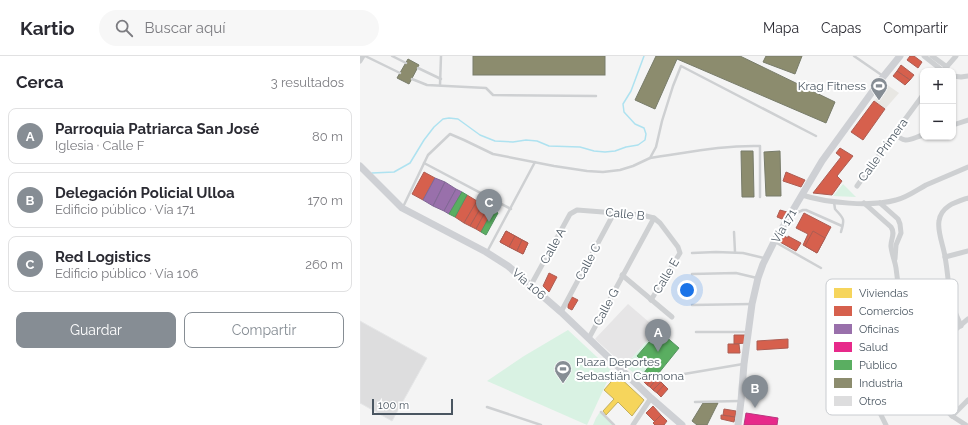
<!DOCTYPE html>
<html lang="es">
<head>
<meta charset="utf-8">
<style>
  body { margin:0; font-family:Raleway,sans-serif; background:#f7f7f7; color:#2b2b33 }
  .controls { position:absolute; right:12px; top:12px; display:grid; overflow:hidden; border-radius:8px; box-shadow:0 1px 3px #0004 }
  .controls button { width:36px; height:36px; display:grid; place-items:center; padding:0; border:0; border-bottom:1px solid #e1e1e2; background:#fff; color:#2b2b33; font:20px sans-serif }
  .scale { position:absolute; left:12px; bottom:10px; width:81px; box-sizing:border-box; padding-left:4px; border:2px solid #4a5661; border-top:0; font-size:11px; line-height:14px; white-space:nowrap; color:#4a5661; -webkit-text-stroke:3px #fff; paint-order:stroke }
  .you { position:absolute; left:327px; top:234px; width:14px; height:14px; margin:-10px; border:3px solid #fff; border-radius:50%; background:#1a73e8; box-shadow:0 0 0 6px #1a73e833 }
  .badge { display:grid; place-items:center; width:26px; height:26px; border-radius:50%; background:#868d94; color:#fff; font-size:13px; font-weight:700 }
  .pin { position:absolute; translate:-50% -33px; filter:drop-shadow(0 1px 2px #0008) }
  .pin::after { content:''; position:absolute; top:21px; width:14px; height:12px; background:inherit; clip-path:polygon(0 0,100% 0,50% 100%) }
  .list { margin:0; padding:0; list-style:none }
  h2 { display:flex; justify-content:space-between; align-items:center; height:52px; margin:0; padding:0 16px; font-size:17px }
  h2 small { font-size:13px; font-weight:400; color:#7c7c81 }
  .list li { display:grid; grid-template-columns:26px 1fr auto; gap:12px; align-items:center; box-sizing:border-box; height:56px; margin:0 8px 8px; padding:0 8px; border:1px solid #e1e1e2; border-radius:8px }
  .list b { display:block; font-size:15px; white-space:nowrap }
  .list p { margin:0; font-size:13px; white-space:nowrap; color:#7c7c81 }
  .list em { font-size:13px; font-style:normal; color:#7c7c81 }
  .actions { display:flex; gap:8px; padding:12px 16px }
  .actions a { flex:1; padding:9px 0; border:1px solid #868d94; border-radius:8px; text-align:center; font-size:14px; color:#868d94 }
  .actions .main { background:#868d94; color:#fff }
  .icon { flex:none; width:22px; height:22px; fill:none; stroke:currentColor; stroke-width:2; stroke-linecap:round; stroke-linejoin:round }
  .map { position:relative; flex:none; width:608px; height:369px; overflow:hidden }
  header { display:flex; align-items:center; gap:24px; box-sizing:border-box; height:56px; padding:0 20px; background:#fff; border-bottom:1px solid #e1e1e2 }
  header strong { font-size:19px }
  nav { display:flex; gap:22px; margin-inline-start:auto; font-size:14px }
  .search { width:280px; height:36px; background:#f7f7f7; display:flex; align-items:center; gap:10px; box-sizing:border-box; padding:0 14px; border-radius:22px; color:#7c7c81; font-size:15px }
  main { display:flex }
  aside { flex:1; background:#fff }
  .map>svg:first-child { display:block }
</style>
</head>
<body>
<header>
<strong>Kartio</strong>
<div class="search"><svg class="icon" aria-label="search" viewBox="0 0 24 24"><circle cx="10" cy="10" r="6"/><path d="M15 15l6 6"/></svg>Buscar aquí</div>
<nav><a>Mapa</a><a>Capas</a><a>Compartir</a></nav>
</header>
<main>
<aside>
<h2>Cerca<small>3 resultados</small></h2>
<ul class="list">
<li><span class="badge">A</span><div><b>Parroquia Patriarca San José</b><p>Iglesia · Calle F</p></div><em>80 m</em></li>
<li><span class="badge">B</span><div><b>Delegación Policial Ulloa</b><p>Edificio público · Vía 171</p></div><em>170 m</em></li>
<li><span class="badge">C</span><div><b>Red Logistics</b><p>Edificio público · Vía 106</p></div><em>260 m</em></li>
</ul>
<div class="actions"><a class="main">Guardar</a><a>Compartir</a></div>
</aside>
<div class="map">
<svg width="608" height="369" viewBox="0 0 608 369">
  <rect width="100%" height="100%" fill="#f4f4f4"/>
  <!-- commercial -->
  <polygon fill="#e8e7e3" points="526,28 539,37 525,53 514,45 517,42 519,43 526,33 524,31"/>
  <!-- education -->
  <polygon fill="#e6e5e6" points="268,248 297,273 265,310 235,283"/>
  <!-- green -->
  <g fill="#d9f2e3">
    <polygon points="483,128 496,141 473,140"/>
    <polygon points="208,274 252,315 227,369 127,325 164,300"/>
    <polygon points="288,284 290,285 277,300 289,310 280,322 265,310"/>
    <polygon points="240,356 253,369 233,369 236,362"/>
  </g>
  <!-- homes -->
  <polygon fill="#f6d55c" stroke="#c2af5e" points="257,319 284,344 272,360 258,346 246,359 243,355 254,343 244,334"/>
  <!-- shops -->
  <g fill="#d6604d" stroke="#ac5d53">
    <polygon points="550,0 554,0 562,6 558,12 547,4"/>
    <polygon points="541,9 554,19 550,24 537,15"/>
    <polygon points="537,15 550,24 545,29 533,20"/>
    <polygon points="514,45 525,53 503,84 491,76"/>
    <polygon points="480,92 493,100 477,120 482,125 472,139 453,137 481,101 476,97"/>
    <polygon points="64,116 75,122 63,144 52,138"/>
    <polygon points="426,116 445,124 441,131 423,125"/>
    <polygon points="107,139 117,145 104,167 95,161"/>
    <polygon points="117,145 123,148 110,170 104,167"/>
    <polygon points="123,148 128,151 116,173 110,170"/>
    <polygon points="128,151 133,154 121,176 116,173"/>
    <polygon points="420,154 427,156 422,163 417,161"/>
    <polygon points="444,157 471,171 457,197 443,189 448,178 436,172"/>
    <polygon points="146,175 168,187 163,198 140,186"/>
    <polygon points="146,175 155,180 149,191 140,186"/>
    <polygon points="453,175 465,182 457,197 445,190"/>
    <polygon points="155,180 162,184 157,195 149,191"/>
    <polygon points="424,180 428,182 428,180 441,187 436,195 420,186"/>
    <polygon points="162,184 168,187 163,198 157,195"/>
    <polygon points="189,217 197,221 189,236 183,230"/>
    <polygon points="212,241 218,244 212,254 208,252 208,248"/>
    <polygon points="374,279 386,279 386,287 374,288"/>
    <polygon points="428,283 428,292 397,294 397,285"/>
    <polygon points="368,288 379,288 380,297 368,297"/>
    <polygon points="284,317 296,318 287,329 280,322"/>
    <polygon points="302,317 306,320 293,334 290,331"/>
    <polygon points="294,319 297,322 290,331 287,329"/>
    <polygon points="301,326 304,329 297,337 293,334"/>
    <polygon points="304,329 308,333 301,341 297,337"/>
    <polygon points="293,350 301,359 295,366 286,357"/>
    <polygon points="364,353 376,355 375,361 363,359"/>
    <polygon points="301,359 307,365 304,369 295,369 293,367"/>
    <polygon points="361,359 375,361 374,366 361,363"/>
  </g>
  <!-- offices -->
  <g fill="#9970ab" stroke="#816895">
    <polygon points="75,122 85,126 73,150 63,144"/>
    <polygon points="85,126 96,133 84,155 73,150"/>
    <polygon points="96,133 102,136 89,158 84,155"/>
  </g>
  <!-- health -->
  <polygon fill="#e7298a" stroke="#b8367e" points="386,357 418,362 417,369 384,369"/>
  <!-- public -->
  <g fill="#5aae61" stroke="#559461">
    <polygon points="102,136 107,139 95,161 89,158"/>
    <polygon points="133,154 138,157 126,179 121,176"/>
    <polygon points="297,273 319,292 298,318 284,317 289,310 277,300 290,285 288,284"/>
  </g>
  <!-- industry -->
  <g fill="#8c8c6e" stroke="#787c6a">
    <rect x="113" y="0" width="132" height="19"/>
    <polygon points="296,0 380,0 475,46 466,67 317,3 295,53 275,44"/>
    <polygon points="406,0 442,0 435,18 403,6"/>
    <polygon points="48,3 59,9 49,28 37,22"/>
    <polygon points="381,95 393,95 394,141 382,141"/>
    <polygon points="420,95 421,140 406,140 404,96"/>
    <polygon points="343,347 358,347 347,369 337,369 332,365"/>
  </g>
  <g fill="none" stroke-linecap="round" stroke-linejoin="round">
    <!-- stream -->
    <polyline stroke="#aee2f0" stroke-width="1.5" points="12,117 34,116 50,107 64,84 74,71 83,63 89,62 98,63 120,79 135,85 153,86 166,84 177,85 189,90 220,91 234,95 245,96 255,95 266,91 278,89 285,84 286,78 284,72 275,68 264,56 263,48 271,35 284,0"/>
  </g>
  <!-- building -->
  <polygon fill="#ddddde" stroke="#e5e6e7" points="0,265 67,302 32,365 0,347"/>
  <g fill="none" stroke-linecap="round" stroke-linejoin="round">
    <!-- service -->
    <g stroke="#ced0d2" stroke-width="2.5">
      <polyline points="5,0 40,17"/>
      <polyline points="32,0 46,7"/>
      <polyline points="494,0 523,20"/>
      <polyline points="58,12 81,23"/>
      <polyline points="52,23 67,29 126,32 133,39 236,40"/>
      <polyline points="80,29 81,0"/>
      <path d="M 290,102 C 326,97 363,89 400,90 L 400,141"/>
      <polyline points="64,107 151,153"/>
      <path d="M 474,146 L 475,153 C 484,163 485,162 481,176"/>
      <polyline points="43,151 68,99 90,78 104,84 133,98 194,110 227,115 243,116 260,114 273,110 290,102 296,91 302,65 313,30 321,10 456,80"/>
      <polyline points="432,159 443,154 446,154 482,170"/>
      <polyline points="374,176 375,196"/>
      <polyline points="415,186 461,212"/>
      <polyline points="127,196 175,106"/>
      <polyline points="332,197 356,196 383,197 404,202"/>
      <polyline points="332,218 376,217 397,222"/>
      <polyline points="332,249 392,248"/>
      <polyline points="336,276 388,276"/>
      <polyline points="324,318 383,308"/>
      <polyline points="335,346 379,345"/>
      <polyline points="127,351 181,369"/>
      <polyline points="241,356 254,369"/>
    </g>
    <!-- minor -->
    <g stroke="#ced0d2" stroke-width="5">
      <polyline points="564,0 583,15 596,0"/>
      <polyline points="572,0 587,11"/>
      <polyline points="0,5 3,0"/>
      <polyline points="593,20 601,21 608,20"/>
      <polyline points="593,69 608,64"/>
      <path d="M 535,77 C 545,89 550,83 563,79"/>
      <polyline points="497,130 535,77 563,39"/>
      <path d="M 442,139 C 467,147 511,151 536,144 C 546,142 557,134 566,129 C 580,123 594,117 608,111"/>
      <path d="M 504,147 L 531,171 C 536,178 530,184 531,191 C 532,199 535,205 536,212 C 539,236 542,259 545,283"/>
      <polyline points="520,147 538,163 540,168 541,177 536,189 535,203"/>
      <polyline points="585,201 608,195"/>
      <polyline points="262,219 312,261"/>
      <polyline points="171,229 210,158 217,154 282,159 294,162 300,167 318,191 320,197 291,244"/>
      <polyline points="201,256 254,157"/>
      <path d="M 601,270 C 598,262 594,255 592,247 C 588,232 588,216 585,201 C 584,191 577,176 579,165 C 581,150 596,146 608,142"/>
      <polyline points="229,282 294,162"/>
      <circle cx="548" cy="293" r="10"/>
      <polyline points="558,290 595,274 608,263"/>
      <polyline points="552,302 563,326 576,344 592,360 606,369"/>
      <path d="M 493,316 L 500,345 L 498,348 L 489,350 L 486,348 L 481,320 C 489,315 500,315 509,313 C 515,310 513,301 513,295 L 515,294 L 537,292"/>
      <polyline points="521,359 526,369"/>
      <polyline points="592,360 608,344"/>
      <polyline points="273,369 291,342"/>
    </g>
    <!-- secondary -->
    <g stroke="#ced0d4" stroke-width="7">
      <polyline points="0,110 42,152 126,196 148,210 201,256 291,342 322,369"/>
      <polyline points="378,369 381,345 384,308 392,248 398,222 403,208 414,186 462,105 523,21 540,0"/>
    </g>
  </g>
  <!-- icons -->
  <defs>
    <symbol id="stadium-pin" viewBox="-11 -11 22 30"><path d="M0 17L-7.5 6A9.5 9.5 0 1 1 7.5 6Z" fill="#868d94" stroke="#fff"/><path d="M0-5a6.5 5 0 1 0 0 10a6.5 5 0 1 0 0-10ZM-3.5-1.8h7v3.6h-7Z" fill="#fff"/></symbol>
  </defs>
  <g fill-rule="evenodd">
    <use href="#stadium-pin" x="509" y="20" width="20" height="27"/>
    <use href="#stadium-pin" x="193" y="303" width="20" height="27"/>
  </g>
  <g text-anchor="middle" dominant-baseline="central" stroke-width="4" stroke-linejoin="round" paint-order="stroke">
    <!-- poi labels -->
    <g font-size="12" fill="#4a5661" stroke="#fff" text-anchor="end">
      <text x="506" y="30">Krag Fitness</text>
      <text x="216" y="306" text-anchor="start">Plaza Deportes<tspan x="216" dy="14">Sebastián Carmona</tspan></text>
    </g>
    <!-- street labels -->
    <g font-size="12" fill="#4a5661" stroke="#fff">
      <text transform="translate(523 94) rotate(-54)">Calle Primera</text>
      <text transform="translate(265 158) rotate(6)">Calle B</text>
      <text transform="translate(424 170) rotate(-60)">Vía 171</text>
      <text transform="translate(193 190) rotate(-61)">Calle A</text>
      <text transform="translate(228 206) rotate(-62)">Calle C</text>
      <text transform="translate(306 220) rotate(-59)">Calle E</text>
      <text transform="translate(169 228) rotate(41)">Vía 106</text>
      <text transform="translate(246 251) rotate(-62)">Calle G</text>
    </g>
  </g>
  <!-- legend -->
  <rect x="466" y="223" width="132" height="136" rx="6" fill="#fff" stroke="#c9ccd0" stroke-width="1"/>
  <rect x="474" y="232" width="18" height="10" fill="#f6d55c"/>
  <rect x="474" y="250" width="18" height="10" fill="#d6604d"/>
  <rect x="474" y="268" width="18" height="10" fill="#9970ab"/>
  <rect x="474" y="286" width="18" height="10" fill="#e7298a"/>
  <rect x="474" y="304" width="18" height="10" fill="#5aae61"/>
  <rect x="474" y="322" width="18" height="10" fill="#8c8c6e"/>
  <rect x="474" y="340" width="18" height="10" fill="#ddddde"/>
  <g font-size="11" fill="#4a5661">
    <text x="499" y="241">Viviendas</text>
    <text x="499" y="259">Comercios</text>
    <text x="499" y="277">Oficinas</text>
    <text x="499" y="295">Salud</text>
    <text x="499" y="313">Público</text>
    <text x="499" y="331">Industria</text>
    <text x="499" y="349">Otros</text>
  </g>
</svg>
<div class="controls">
<button>+</button>
<button>−</button>
</div>
<div class="scale">100 m</div>
<div class="you"></div>
<div class="pin badge" style="left:298px;top:296px">A</div>
<div class="pin badge" style="left:395px;top:352px">B</div>
<div class="pin badge" style="left:129px;top:166px">C</div>
</div>
</main>
</body>
</html>
